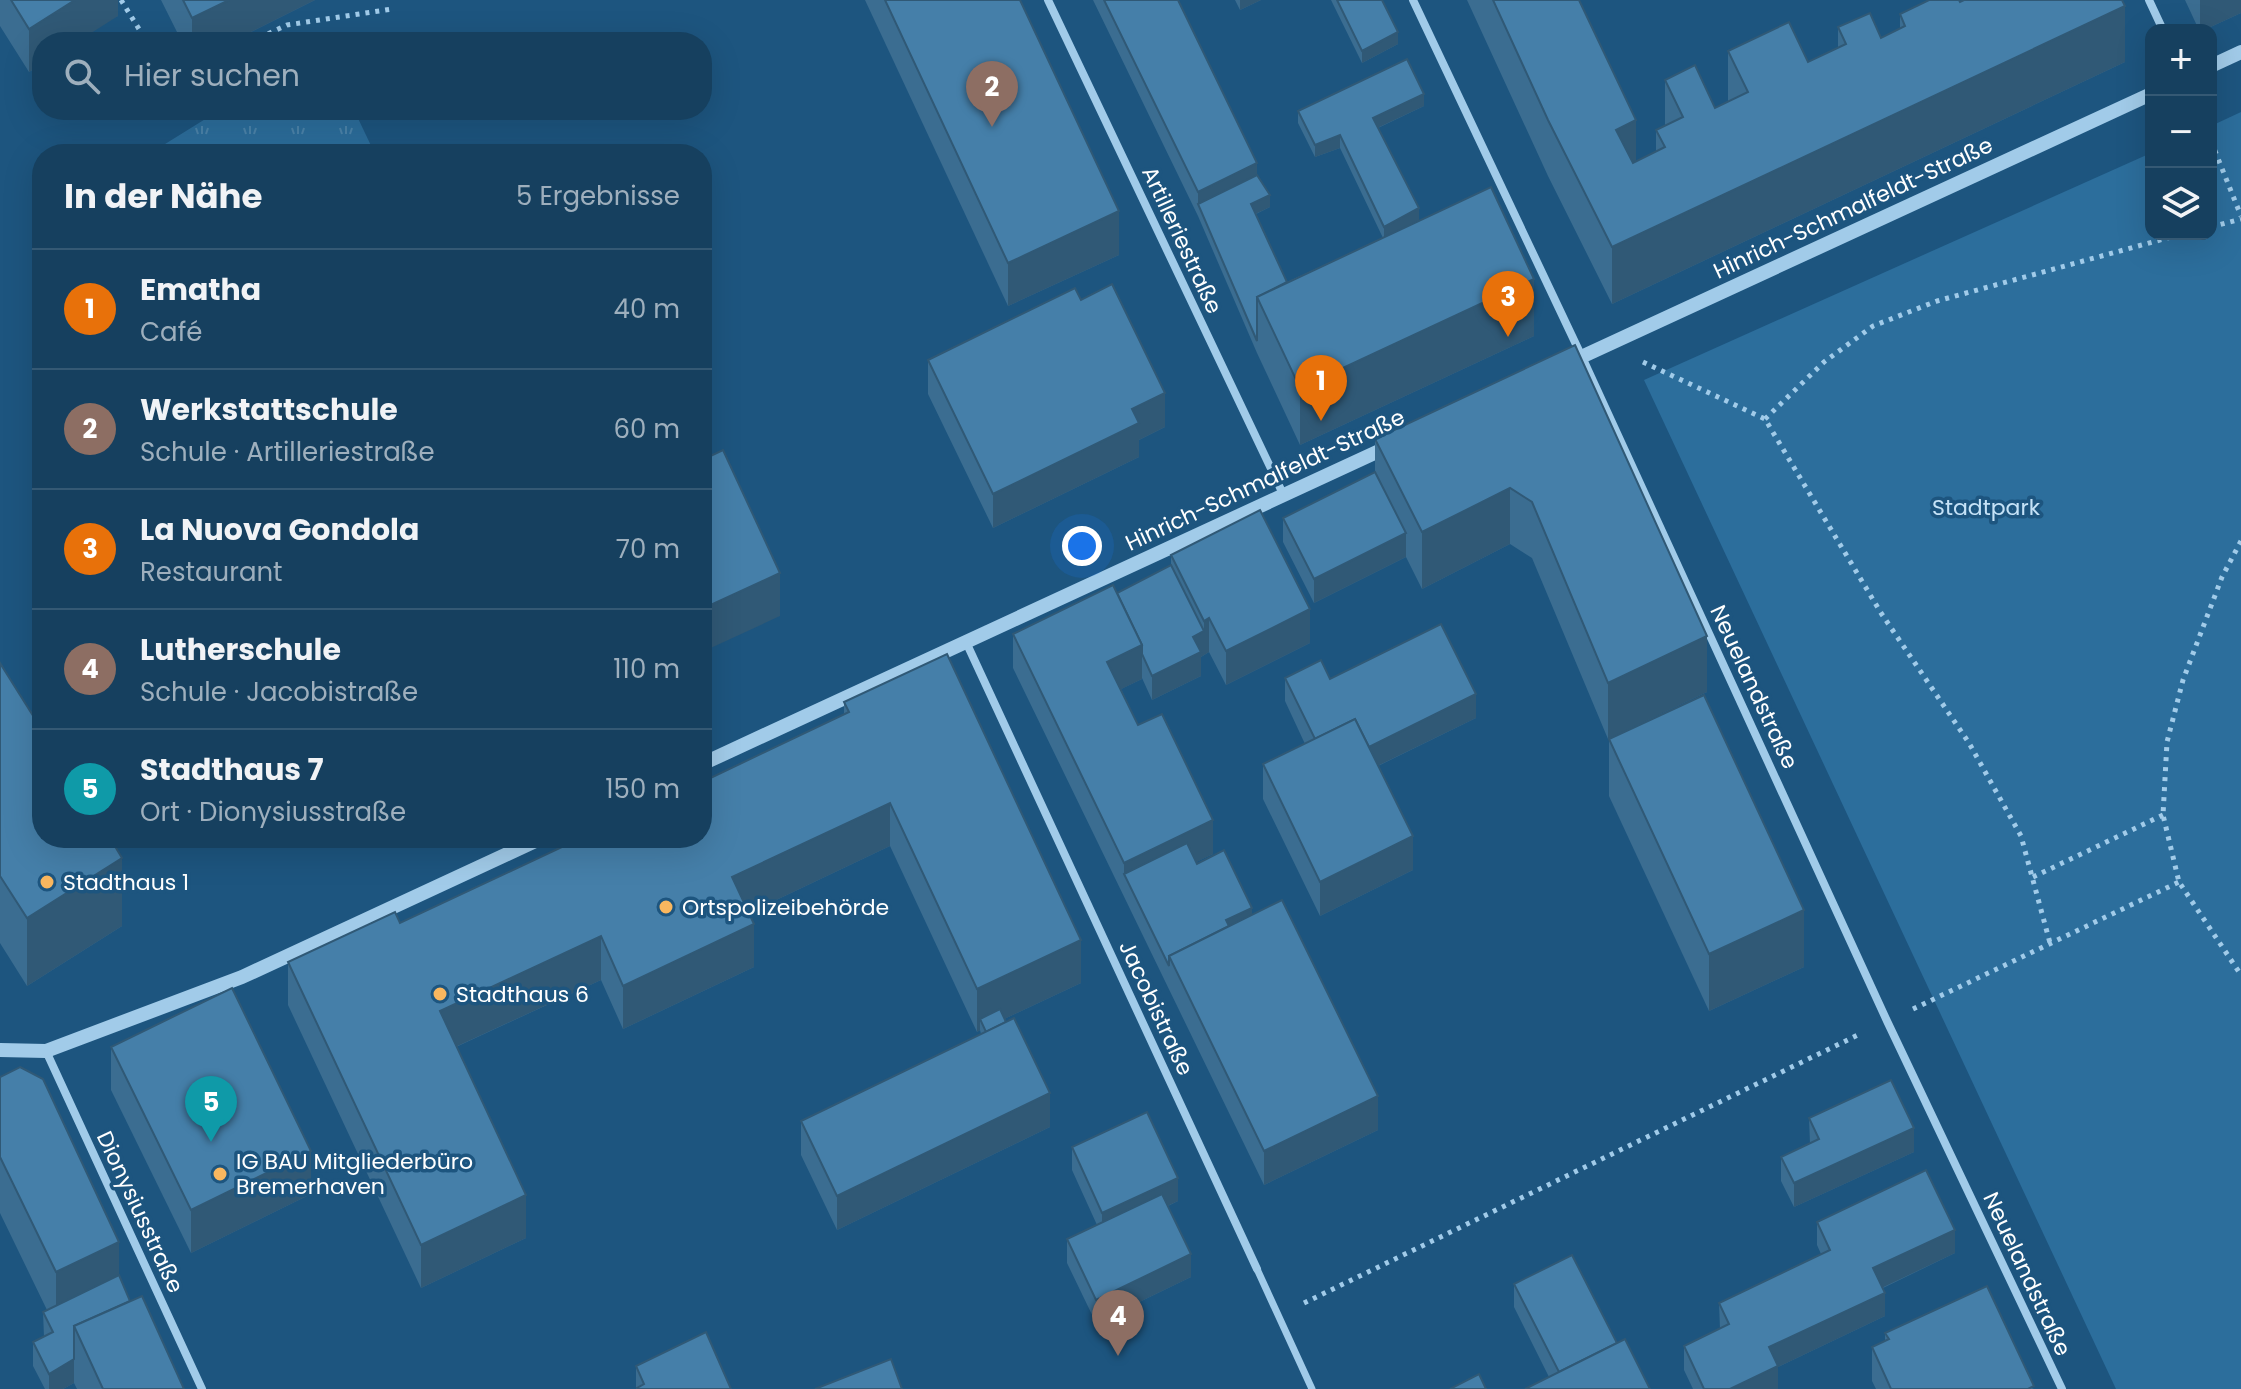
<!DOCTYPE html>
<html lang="de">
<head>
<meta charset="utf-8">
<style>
  body { margin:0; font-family:Poppins,sans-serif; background:#234b68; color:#f1f3f6 }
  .controls { position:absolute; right:24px; top:24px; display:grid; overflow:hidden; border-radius:16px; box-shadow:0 8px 32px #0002 }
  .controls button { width:72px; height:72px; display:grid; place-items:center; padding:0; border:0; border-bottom:2px solid #355974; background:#16405f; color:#f1f3f6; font:40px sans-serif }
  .you { position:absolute; left:1082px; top:546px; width:28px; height:28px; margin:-20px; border:6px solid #fff; border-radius:50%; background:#1a73e8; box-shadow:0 0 0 12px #1a73e833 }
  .badge { display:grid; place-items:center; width:52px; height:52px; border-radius:50%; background:#f9b75f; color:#fff; font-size:26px; font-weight:700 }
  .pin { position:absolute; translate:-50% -66px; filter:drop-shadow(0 2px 4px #0008) }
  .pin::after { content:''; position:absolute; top:42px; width:28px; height:24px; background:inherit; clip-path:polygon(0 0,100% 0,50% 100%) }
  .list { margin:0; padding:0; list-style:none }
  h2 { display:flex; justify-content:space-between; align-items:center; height:104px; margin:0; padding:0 32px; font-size:34px }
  h2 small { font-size:26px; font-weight:400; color:#9eafbd }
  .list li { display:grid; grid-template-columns:52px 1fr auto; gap:24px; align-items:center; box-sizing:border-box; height:120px; padding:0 32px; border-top:2px solid #355974 }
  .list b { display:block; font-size:30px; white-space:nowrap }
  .list p { margin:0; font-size:26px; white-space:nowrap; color:#9eafbd }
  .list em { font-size:26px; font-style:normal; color:#9eafbd }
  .icon { flex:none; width:44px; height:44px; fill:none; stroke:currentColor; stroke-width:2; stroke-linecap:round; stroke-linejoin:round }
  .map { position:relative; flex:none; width:2241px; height:1389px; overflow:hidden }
  .search { position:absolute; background:#16405f; box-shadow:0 8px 32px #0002; left:32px; top:32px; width:680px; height:88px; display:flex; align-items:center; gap:20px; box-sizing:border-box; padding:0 28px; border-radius:32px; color:#9eafbd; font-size:30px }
  .panel { position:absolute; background:#16405f; box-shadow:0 8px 32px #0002; left:32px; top:144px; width:680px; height:704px; border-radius:32px }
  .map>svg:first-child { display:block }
</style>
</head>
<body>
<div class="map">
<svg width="2241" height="1389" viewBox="0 0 2241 1389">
  <defs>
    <pattern id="grass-tufts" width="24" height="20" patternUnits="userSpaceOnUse" patternTransform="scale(2)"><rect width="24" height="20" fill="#2c6e9c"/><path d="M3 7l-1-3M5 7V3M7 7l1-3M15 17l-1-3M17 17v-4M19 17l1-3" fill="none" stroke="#4c84ab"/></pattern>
  </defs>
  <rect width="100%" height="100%" fill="#1d557f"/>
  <!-- grass -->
  <polygon fill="url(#grass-tufts)" points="203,110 354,110 375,154 149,154 207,118"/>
  <!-- park -->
  <polygon fill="#2c6e9c" points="2241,112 2241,1389 2116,1389 1644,380 2151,153 2151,234 2211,234 2211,126"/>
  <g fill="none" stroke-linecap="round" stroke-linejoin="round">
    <!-- path -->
    <g stroke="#a1cbe9" stroke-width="5" stroke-dasharray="4 6" stroke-linecap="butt">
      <polyline points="121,0 147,42"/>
      <polyline points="250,42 287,25 392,9"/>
      <polyline points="2211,141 2241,216"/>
      <polyline points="2211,227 2241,219"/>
      <polyline points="1643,362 1765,419 1881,613 1969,743 2021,836 2050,943"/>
      <polyline points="1765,419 1824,362 1873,326 1937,301 2182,234"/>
      <polyline points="2241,541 2222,577 2183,680 2167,742 2163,815 2179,882 2241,975"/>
      <polyline points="2033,877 2163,815"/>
      <polyline points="1913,1009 2179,882"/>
      <polyline points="1304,1303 1860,1034"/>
    </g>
    <!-- pedestrian -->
    <polyline stroke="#a1cbe9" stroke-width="7" points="1257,1269 1312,1389"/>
    <!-- minor -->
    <g stroke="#a1cbe9" stroke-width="8">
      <polyline points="1048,0 1284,496"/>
      <polyline points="1413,0 1582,357 1887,1021 2062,1389"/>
      <polyline points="2149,0 2163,30"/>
      <polyline points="966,642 1257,1269"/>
      <polyline points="46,1051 202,1389"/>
    </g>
    <!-- tertiary -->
    <g stroke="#a1cbe9" stroke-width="14">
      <polyline points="2211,66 2241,52"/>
      <polyline points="1566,364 2151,94"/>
      <polyline points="702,764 1392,445"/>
      <polyline points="0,1050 46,1051 242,977 542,838"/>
    </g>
  </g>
  <!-- wall -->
  <g fill="#3b6d91">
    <polygon points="0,0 118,0 118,16 42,42 42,64 29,72 0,26"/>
    <polygon points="161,0 315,0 231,42 182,42"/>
    <polygon points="865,0 1020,0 1119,255 1008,306"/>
    <polygon points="1093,0 1178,0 1257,175 1270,207 1256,214 1287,282 1383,238 1340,148 1315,157 1298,123 1298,111 1424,106 1378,128 1419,220 1404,228 1534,336 1300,445 1257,353 1198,216"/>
    <polygon points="1235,0 1261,0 1240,10"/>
    <polygon points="1331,0 1382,0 1398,44 1362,63"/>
    <polygon points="1467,0 1579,0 1636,162 1656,152 1656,130 1665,126 1665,80 1715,108 1728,102 1728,51 1808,62 1838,48 1838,27 1881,38 1900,29 1900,14 1960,2 2125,62 1612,304 1548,176"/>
    <polygon points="2185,0 2241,0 2241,13 2204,30 2199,30"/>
    <polygon points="1081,300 1165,427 1139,440 1139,457 993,528 928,394 928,360"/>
    <polygon points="1575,345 1707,692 1608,739 1532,558 1510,544 1422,589 1406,557 1314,603 1283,542 1283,518 1375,472 1375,439"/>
    <polygon points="1171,555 1310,643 1226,685 1209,652 1201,657 1201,676 1152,700 1142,678 1142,679 1121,689 1138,725 1213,854 1196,862 1252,915 1378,1130 1264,1185 1013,668 1013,634 1117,593 1171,565"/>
    <polygon points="0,663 122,926 27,986 0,943"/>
    <polygon points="1285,678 1330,679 1476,718 1378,766 1413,870 1320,916 1263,799 1263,764 1305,744 1285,701"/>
    <polygon points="844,702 1081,983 1004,1019 1050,1127 837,1230 801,1155 801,1121 981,1034 980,1030 977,1032 890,846 749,913 754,967 623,1029 601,980 456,1047 526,1238 421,1288 288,1005 288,962 400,923 557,850 557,838 702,838 844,715"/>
    <polygon points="1609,739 1804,967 1709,1011 1609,796"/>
    <polygon points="111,1047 311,1194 191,1253 111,1090"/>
    <polygon points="0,1077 119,1275 130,1301 184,1389 77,1389 74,1383 63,1389 45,1389 33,1366 33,1342 44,1337 43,1312 47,1310 0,1213"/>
    <polygon points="1809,1118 1914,1152 1794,1207 1781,1181 1781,1157 1810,1144"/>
    <polygon points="1072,1147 1178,1201 1168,1206 1191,1277 1096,1323 1067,1263 1067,1239 1097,1225 1072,1170"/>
    <polygon points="1817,1222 1955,1253 1883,1288 1885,1316 1778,1367 1778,1389 1693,1389 1684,1370 1684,1346 1720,1329 1719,1303 1821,1254 1817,1245"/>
    <polygon points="1514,1284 1617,1343 1549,1377 1514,1307"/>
    <polygon points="1885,1333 2034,1389 1876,1389 1872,1381 1872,1347 1885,1341"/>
    <polygon points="636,1366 731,1389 636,1389"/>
  </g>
  <!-- shaded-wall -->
  <g fill="#305976">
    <polygon points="75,0 118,0 118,16 77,42 42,42 42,64 29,72 29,29"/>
    <polygon points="229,0 315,0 231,42 192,42 192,18"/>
    <polygon points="1240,0 1261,0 1240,10"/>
    <polygon points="2200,0 2241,0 2241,13 2204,30 2200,30"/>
    <polygon points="2125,6 2125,62 1612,304 1612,247"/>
    <polygon points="1398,32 1398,44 1362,63 1362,51"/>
    <polygon points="1424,94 1424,106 1373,130 1373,118"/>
    <polygon points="1636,120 1636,177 1616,130"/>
    <polygon points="1340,135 1340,148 1315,157 1315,145"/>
    <polygon points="1257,163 1257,187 1198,204 1198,216 1198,192"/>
    <polygon points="1270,195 1270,207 1251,216 1251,204"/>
    <polygon points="1419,208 1419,220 1384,239 1384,227"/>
    <polygon points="1119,211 1119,255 1008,306 1008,263"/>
    <polygon points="1534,279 1534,336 1300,445 1300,388"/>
    <polygon points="1165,393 1165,427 1139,440 1139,457 993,528 993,494 1132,409"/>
    <polygon points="1510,488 1510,544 1422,589 1422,532"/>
    <polygon points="1406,533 1406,557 1314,603 1314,579"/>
    <polygon points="780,573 780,616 702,652 702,609"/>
    <polygon points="1310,609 1310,643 1226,685 1226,651"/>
    <polygon points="1209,618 1209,652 1201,657 1201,676 1152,700 1152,676 1193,637 1204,631 1204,621"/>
    <polygon points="1707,636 1707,692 1608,739 1608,683"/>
    <polygon points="1142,645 1142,679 1107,696 1107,662"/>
    <polygon points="1476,694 1476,718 1365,772 1365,749"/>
    <polygon points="890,803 890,846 732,921 732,877"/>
    <polygon points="1213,820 1213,854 1134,893 1124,874 1124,863"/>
    <polygon points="1413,836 1413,870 1320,916 1320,882"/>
    <polygon points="122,858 122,926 27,986 27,918"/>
    <polygon points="1252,908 1252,931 1233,940 1226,920"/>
    <polygon points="1804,910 1804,967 1709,1011 1709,954"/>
    <polygon points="754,924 754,967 623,1029 623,986"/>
    <polygon points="601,936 601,980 440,1054 440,1011"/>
    <polygon points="1081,940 1081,983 985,1028 980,1019 980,1030 977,1032 977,989"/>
    <polygon points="1050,1093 1050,1127 837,1230 837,1196"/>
    <polygon points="1378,1096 1378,1130 1264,1185 1264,1151"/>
    <polygon points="1914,1128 1914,1152 1794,1207 1794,1183"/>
    <polygon points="311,1151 311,1194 191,1253 191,1210"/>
    <polygon points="1178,1178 1178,1201 1102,1236 1102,1213"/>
    <polygon points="526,1195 526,1238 421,1288 421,1245"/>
    <polygon points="1955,1230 1955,1253 1873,1292 1873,1268"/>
    <polygon points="119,1242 119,1299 56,1328 56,1272"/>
    <polygon points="1191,1254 1191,1277 1096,1323 1096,1300"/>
    <polygon points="1885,1293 1885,1316 1778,1367 1778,1389 1730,1389 1769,1347"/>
    <polygon points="74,1359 74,1383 63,1389 49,1389 49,1374"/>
  </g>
  <!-- building -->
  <g fill="#457fa9" stroke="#305976" stroke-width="2">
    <polygon points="11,0 75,0 29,29"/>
    <polygon points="183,0 229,0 192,18"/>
    <polygon points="885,0 1020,0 1119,211 1008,263"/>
    <polygon points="1104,0 1178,0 1257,163 1198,192"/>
    <polygon points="1337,0 1382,0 1398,32 1362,51"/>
    <polygon points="1493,0 1579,0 1636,120 1616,130 1633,163 1665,147 1656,130 1683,117 1665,80 1695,65 1715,108 1748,92 1728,51 1789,22 1808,62 1846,44 1838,27 1870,13 1881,38 1905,26 1900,14 1929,0 1959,0 1960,2 1964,0 2122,0 2125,6 1612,247 1548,120"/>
    <polygon points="1407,59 1424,94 1373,118 1419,208 1384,227 1340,135 1315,145 1298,111"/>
    <polygon points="1257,175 1270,195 1251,204 1287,282 1257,297 1257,341 1198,204"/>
    <polygon points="1491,187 1534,279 1300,388 1257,297"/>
    <polygon points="1112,284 1165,393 1132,409 1139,423 993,494 928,360 1075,288 1081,300"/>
    <polygon points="1575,345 1707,636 1608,683 1532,502 1510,488 1422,532 1375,439"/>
    <polygon points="723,450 780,573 702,609 702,460"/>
    <polygon points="1375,472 1406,533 1314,579 1283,518"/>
    <polygon points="1260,510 1310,609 1226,651 1209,618 1204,621 1171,555"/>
    <polygon points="1171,565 1204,631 1193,637 1201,652 1152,676 1142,654 1142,645 1117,593"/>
    <polygon points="1113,585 1142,645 1107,662 1138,725 1162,714 1213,820 1124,863 1013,634"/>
    <polygon points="1441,624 1476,694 1369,747 1355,719 1315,739 1285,678 1321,660 1330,679"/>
    <polygon points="947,654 1081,940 977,989 890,803 732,877 754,924 623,986 601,936 440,1011 526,1195 421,1245 288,962 395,912 400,923 562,847 558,838 702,838 702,782 849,712 844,702"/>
    <polygon points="0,663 42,730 42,838 110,838 122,858 27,918 0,876"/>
    <polygon points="1704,695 1804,910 1709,954 1609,739"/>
    <polygon points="1355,719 1413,836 1320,882 1263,764"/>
    <polygon points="1187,843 1197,864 1224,850 1252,908 1226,920 1229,926 1169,956 1169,966 1124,874"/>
    <polygon points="1282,900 1378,1096 1264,1151 1169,956"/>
    <polygon points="232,988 311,1151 191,1210 111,1047"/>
    <polygon points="1000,1009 1006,1022 986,1032 980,1019"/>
    <polygon points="1014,1018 1050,1093 837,1196 801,1121"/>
    <polygon points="20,1067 43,1079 119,1242 56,1272 0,1157 0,1077"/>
    <polygon points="1891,1080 1914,1128 1794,1183 1781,1157 1819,1139 1809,1118"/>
    <polygon points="1147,1112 1178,1178 1102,1213 1072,1147"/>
    <polygon points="1926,1170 1955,1230 1873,1268 1885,1293 1769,1347 1778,1366 1730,1389 1704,1389 1684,1346 1729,1324 1719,1303 1830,1250 1817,1222"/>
    <polygon points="1162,1194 1191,1254 1096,1300 1067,1239"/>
    <polygon points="1572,1255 1617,1343 1559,1372 1514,1284"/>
    <polygon points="119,1275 130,1301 74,1326 74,1359 49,1374 33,1342 53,1332 43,1312"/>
    <polygon points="1987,1286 2034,1386 2028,1389 1891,1389 1872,1347 1889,1339 1885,1333"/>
    <polygon points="142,1296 184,1389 103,1389 74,1326"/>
    <polygon points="706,1332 731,1389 638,1389 637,1388 644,1384 636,1366"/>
    <polygon points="1625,1339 1650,1389 1525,1389"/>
    <polygon points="891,1359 902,1389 815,1389"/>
    <polygon points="1479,1374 1486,1389 1450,1389"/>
  </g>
  <!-- markers -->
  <g fill="#f9b75f" stroke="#1d557f" stroke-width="3">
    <circle cx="47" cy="882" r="8"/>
    <circle cx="666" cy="907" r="8"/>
    <circle cx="440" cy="994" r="8"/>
    <circle cx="220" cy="1174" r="8"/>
  </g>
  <g text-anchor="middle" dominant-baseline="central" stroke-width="7" stroke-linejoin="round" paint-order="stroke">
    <!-- street labels -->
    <g font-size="22" fill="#fff" stroke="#1d557f">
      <text transform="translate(1853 208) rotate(-25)">Hinrich-Schmalfeldt-Straße</text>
      <text transform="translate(1182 240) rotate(65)">Artilleriestraße</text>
      <text transform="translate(1265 480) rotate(-25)">Hinrich-Schmalfeldt-Straße</text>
      <text transform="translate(1754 687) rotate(65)">Neuelandstraße</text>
      <text transform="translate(1156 1008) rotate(65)">Jacobistraße</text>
      <text transform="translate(140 1212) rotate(65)">Dionysiusstraße</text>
      <text transform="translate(2027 1274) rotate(65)">Neuelandstraße</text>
    </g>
    <!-- park labels -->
    <g font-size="22" fill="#c5e2f7" stroke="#1d557f">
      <text x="1986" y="507">Stadtpark</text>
    </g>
    <!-- poi labels -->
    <g font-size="22" fill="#fff" stroke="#1d557f" text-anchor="start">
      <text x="63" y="882">Stadthaus 1</text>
      <text x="682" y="907">Ortspolizeibehörde</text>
      <text x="456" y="994">Stadthaus 6</text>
      <text x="236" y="1161">IG BAU Mitgliederbüro<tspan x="236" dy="25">Bremerhaven</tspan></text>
    </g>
  </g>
</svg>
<div class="controls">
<button>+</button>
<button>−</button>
<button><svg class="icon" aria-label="layers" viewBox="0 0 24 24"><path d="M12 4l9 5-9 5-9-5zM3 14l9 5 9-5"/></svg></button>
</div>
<div class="you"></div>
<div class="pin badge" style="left:1321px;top:421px;background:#e8710a">1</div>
<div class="pin badge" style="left:992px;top:127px;background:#8d6e63">2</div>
<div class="pin badge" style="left:1508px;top:337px;background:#e8710a">3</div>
<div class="pin badge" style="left:1118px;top:1356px;background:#8d6e63">4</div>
<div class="pin badge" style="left:211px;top:1142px;background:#0f9aa8">5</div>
<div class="search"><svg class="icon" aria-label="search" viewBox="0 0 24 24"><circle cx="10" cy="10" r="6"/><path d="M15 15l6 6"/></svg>Hier suchen</div>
<section class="panel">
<h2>In der Nähe<small>5 Ergebnisse</small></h2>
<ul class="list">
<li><span class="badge" style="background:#e8710a">1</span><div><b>Ematha</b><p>Café</p></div><em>40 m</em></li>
<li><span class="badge" style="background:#8d6e63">2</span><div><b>Werkstattschule</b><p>Schule · Artilleriestraße</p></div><em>60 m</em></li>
<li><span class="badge" style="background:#e8710a">3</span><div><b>La Nuova Gondola</b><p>Restaurant</p></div><em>70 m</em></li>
<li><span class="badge" style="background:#8d6e63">4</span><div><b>Lutherschule</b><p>Schule · Jacobistraße</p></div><em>110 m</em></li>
<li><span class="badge" style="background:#0f9aa8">5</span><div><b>Stadthaus 7</b><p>Ort · Dionysiusstraße</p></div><em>150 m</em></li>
</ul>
</section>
</div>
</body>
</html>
